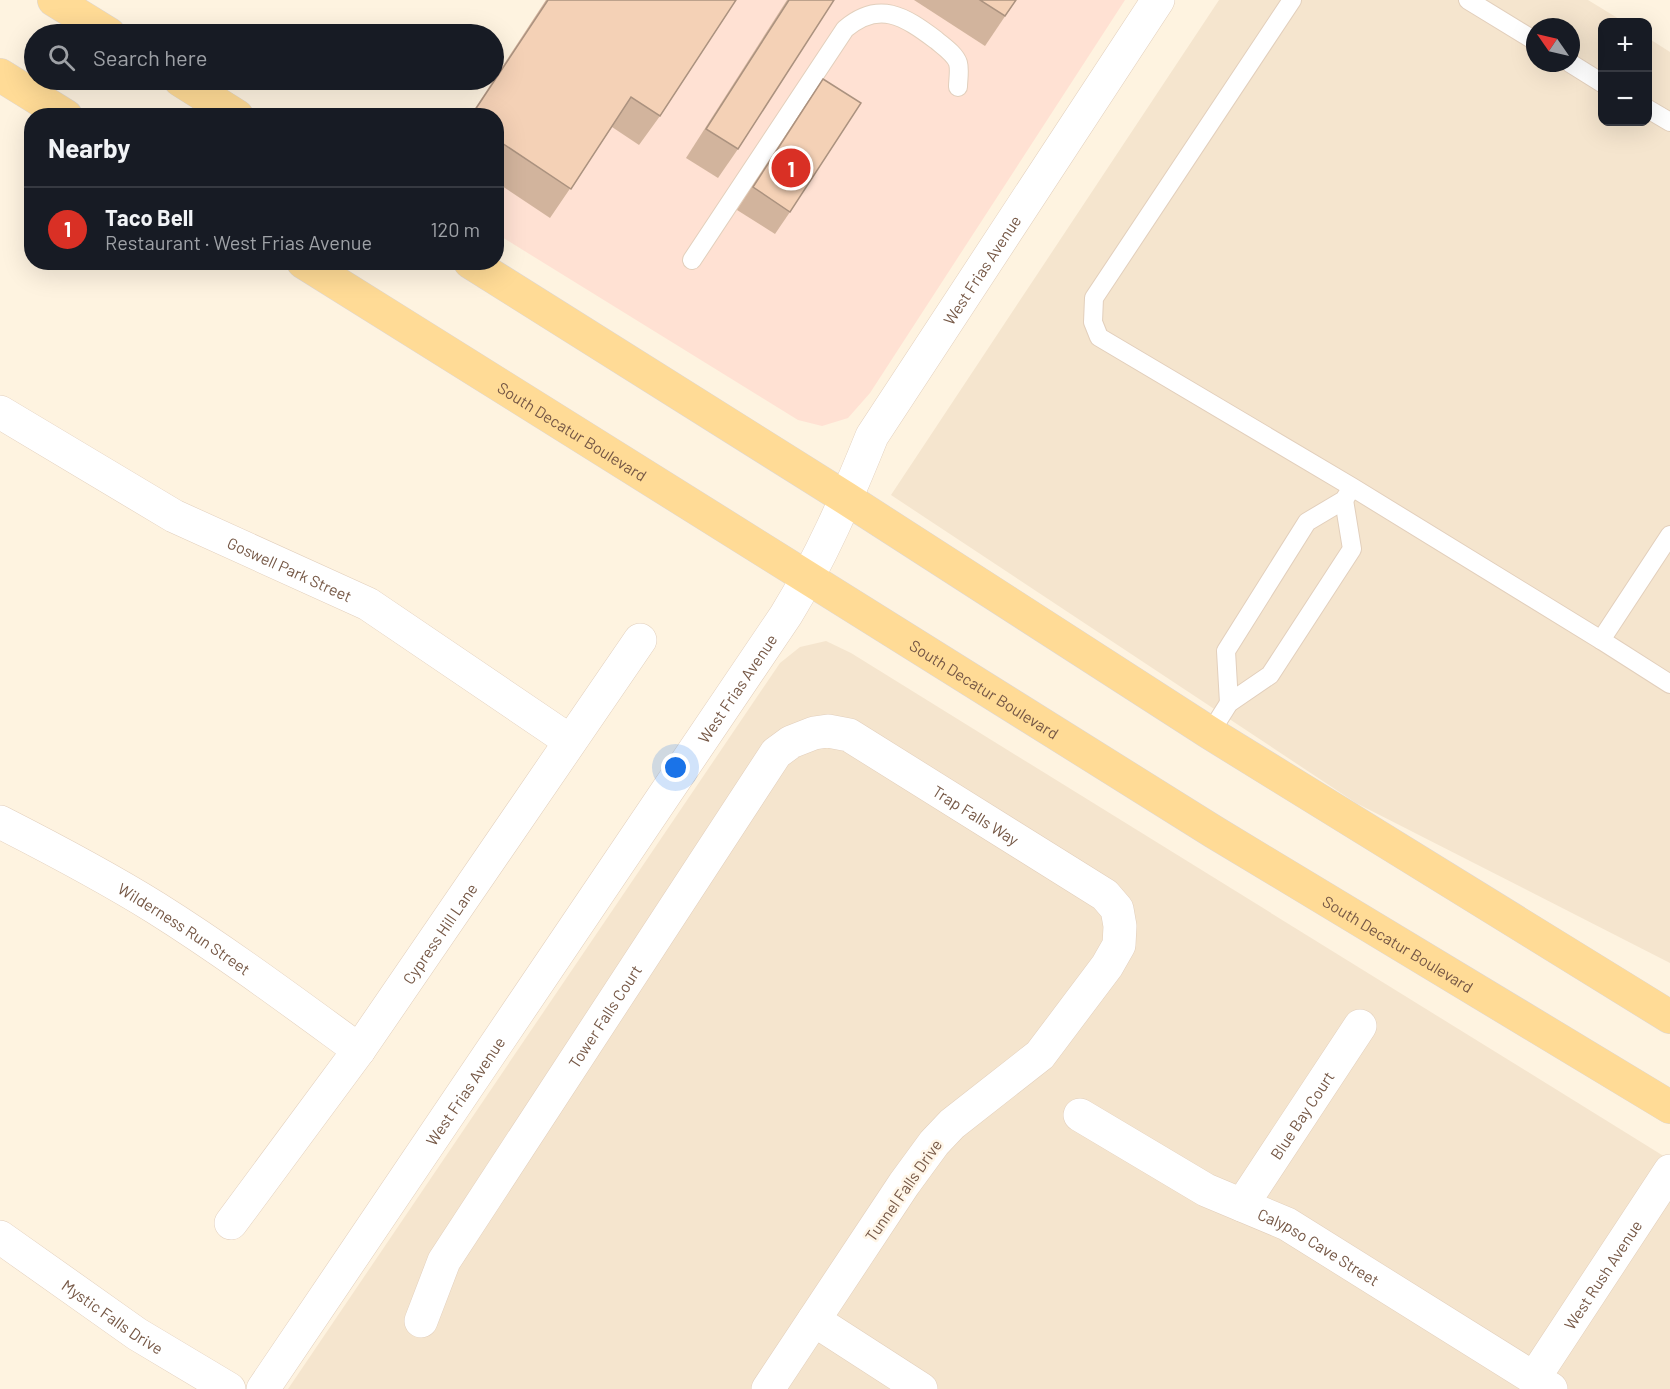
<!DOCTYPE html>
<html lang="en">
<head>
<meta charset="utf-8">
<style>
  body { margin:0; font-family:Barlow,sans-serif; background:#242831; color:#f1f3f6 }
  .controls { position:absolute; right:18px; top:18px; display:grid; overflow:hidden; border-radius:12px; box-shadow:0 6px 24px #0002 }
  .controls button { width:54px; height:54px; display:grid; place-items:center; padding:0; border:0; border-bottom:2px solid #363941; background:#171b24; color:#f1f3f6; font:30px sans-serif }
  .compass { position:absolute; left:1526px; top:18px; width:54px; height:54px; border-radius:50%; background:#171b24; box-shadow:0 6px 24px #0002; rotate:304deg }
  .you { position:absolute; left:676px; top:768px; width:21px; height:21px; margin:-15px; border:4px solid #fff; border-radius:50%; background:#1a73e8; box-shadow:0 0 0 9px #1a73e833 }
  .badge { display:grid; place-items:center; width:39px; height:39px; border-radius:50%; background:#d93025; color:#fff; font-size:20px; font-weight:700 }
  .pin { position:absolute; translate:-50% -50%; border:3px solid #fff; box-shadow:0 2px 6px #0006 }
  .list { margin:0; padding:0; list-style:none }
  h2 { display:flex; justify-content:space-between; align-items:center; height:78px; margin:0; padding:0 24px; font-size:26px }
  h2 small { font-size:20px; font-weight:400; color:#9ea1a6 }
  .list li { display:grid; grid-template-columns:39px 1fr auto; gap:18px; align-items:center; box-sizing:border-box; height:84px; padding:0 24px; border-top:2px solid #363941 }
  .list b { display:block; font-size:22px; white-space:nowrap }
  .list p { margin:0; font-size:20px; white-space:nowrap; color:#9ea1a6 }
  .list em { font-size:20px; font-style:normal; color:#9ea1a6 }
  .icon { flex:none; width:33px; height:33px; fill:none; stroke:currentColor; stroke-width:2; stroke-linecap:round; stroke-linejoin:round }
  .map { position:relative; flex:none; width:1670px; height:1389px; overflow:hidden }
  .search { position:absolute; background:#171b24; box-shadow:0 6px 24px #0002; left:24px; top:24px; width:480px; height:66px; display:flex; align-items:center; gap:15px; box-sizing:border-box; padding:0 21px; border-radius:33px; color:#9ea1a6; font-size:22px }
  .panel { position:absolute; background:#171b24; box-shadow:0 6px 24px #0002; left:24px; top:108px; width:480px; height:162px; border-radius:24px }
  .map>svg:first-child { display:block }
</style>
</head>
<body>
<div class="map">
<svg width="1670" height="1389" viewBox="0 0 1670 1389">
  <rect width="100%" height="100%" fill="#fef3e0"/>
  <!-- residential -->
  <g fill="#f5e5ce" fill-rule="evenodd">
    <path d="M 1219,0 L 1588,0 L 1624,22 L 1602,22 L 1602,122 L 1648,122 L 1648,38 L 1670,52 L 1670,963 L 1356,803 L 891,495 ZM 1535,27 L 1571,27 L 1571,63 L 1535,63 Z"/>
    <polygon points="826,641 851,653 1670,1160 1670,1389 288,1389 780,663 800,647"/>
  </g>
  <!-- commercial -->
  <polygon fill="#ffe1d3" points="546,0 1125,0 870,393 848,418 822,426 798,420 497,234 496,116 470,116"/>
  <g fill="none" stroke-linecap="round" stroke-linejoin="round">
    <defs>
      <g id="service">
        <polyline points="1292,0 1094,298 1093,322 1099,337 1352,487 1601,640 1670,535"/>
        <polyline points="1468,0 1535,41"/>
        <polyline points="1570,63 1602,83"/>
        <polyline points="1648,109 1670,122"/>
        <path d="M 692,260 L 845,29 C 879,0 904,16 936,40 C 943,46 955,54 958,63 C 960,70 958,80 958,87"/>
        <polyline points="1601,640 1670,684"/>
        <polyline points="1229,703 1226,651 1307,522 1344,500 1349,492"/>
        <polyline points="1210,733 1229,703 1270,675 1352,549 1344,500"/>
      </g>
      <g id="minor">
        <path id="s1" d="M 0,412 L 174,516 L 368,604 L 570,741"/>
        <path id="s2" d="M 0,822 C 53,849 106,877 156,908 C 226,952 293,1002 359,1050"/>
        <path id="s3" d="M 1080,1115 L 1206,1190 L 1287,1224 L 1551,1389"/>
        <path id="s4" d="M 1242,1205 L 1360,1026"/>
        <path id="s5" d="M 231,1223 L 359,1050 L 640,640"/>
        <path id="s6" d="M 0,1237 L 137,1334 L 229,1389"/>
        <polyline points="814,1320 921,1389"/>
        <path id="s7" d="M 421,1321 L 444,1261 L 776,753 L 791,742 L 814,733 L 828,731 L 849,735 L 1105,895 L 1117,909 L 1120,926 L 1119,945 L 1107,966 L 1040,1055 L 952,1124 L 934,1143 L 904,1184 L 768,1389"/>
        <path id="s8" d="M 1534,1378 L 1670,1171"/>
      </g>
      <g id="tertiary">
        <path id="s9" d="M 263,1389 L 786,615 C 821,558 847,498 872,436 L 1158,0"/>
      </g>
      <g id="primary">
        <polyline points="54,0 109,34"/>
        <polyline points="0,75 66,116"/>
        <polyline points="180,80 237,116"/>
        <path id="s10" d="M 303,262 L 1214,832 L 1670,1107"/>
        <polyline points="470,262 847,499 1210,733 1670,1017"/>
      </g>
    </defs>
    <!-- service casing -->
    <use href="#service" stroke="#e2cfbc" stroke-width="20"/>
    <!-- minor casing -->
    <use href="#minor" stroke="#e2cfbc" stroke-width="34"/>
    <!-- tertiary casing -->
    <use href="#tertiary" stroke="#e2cfbc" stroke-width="34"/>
    <!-- primary casing -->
    <use href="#primary" stroke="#ded7d3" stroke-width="34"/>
    <!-- service -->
    <use href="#service" stroke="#fff" stroke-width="18"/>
    <!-- minor -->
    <use href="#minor" stroke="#fff" stroke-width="33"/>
    <!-- tertiary -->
    <use href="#tertiary" stroke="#fff" stroke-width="33"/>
    <!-- primary -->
    <use href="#primary" stroke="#ffdb96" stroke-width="33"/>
  </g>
  <!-- wall -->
  <g fill="#d2b49d">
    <polygon points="546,0 736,0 660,116 639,145 612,127 550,218 496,182 496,116 470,116"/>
    <polygon points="787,0 834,0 738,149 718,178 686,158"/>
    <polygon points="914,0 1016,0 985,46"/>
    <polygon points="823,79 790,212 775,234 737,210 808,101"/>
  </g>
  <!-- building -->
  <g fill="#f4d1b6" stroke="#ab927f" stroke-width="1.5">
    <polygon points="548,0 736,0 660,116 631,97 571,189 496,139 496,116 471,116"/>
    <polygon points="789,0 834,0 738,149 706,129"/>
    <polygon points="980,0 1016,0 1005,16"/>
    <polygon points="823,79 861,103 790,212 753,187"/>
  </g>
  <g text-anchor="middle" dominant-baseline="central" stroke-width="5" stroke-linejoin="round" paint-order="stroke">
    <!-- street labels -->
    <g font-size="16" fill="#765846" stroke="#fff6e8">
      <text stroke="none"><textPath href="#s9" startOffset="1332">West Frias Avenue</textPath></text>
      <text stroke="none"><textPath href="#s10" startOffset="318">South Decatur Boulevard</textPath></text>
      <text stroke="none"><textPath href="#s1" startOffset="330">Goswell Park Street</textPath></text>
      <text stroke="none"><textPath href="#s10" startOffset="804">South Decatur Boulevard</textPath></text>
      <text stroke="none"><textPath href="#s9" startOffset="846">West Frias Avenue</textPath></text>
      <text stroke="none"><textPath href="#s7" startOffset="900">Trap Falls Way</textPath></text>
      <text stroke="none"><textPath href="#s2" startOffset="213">Wilderness Run Street</textPath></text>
      <text stroke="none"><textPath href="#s5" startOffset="357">Cypress Hill Lane</textPath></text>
      <text stroke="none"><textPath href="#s10" startOffset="1290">South Decatur Boulevard</textPath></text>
      <text stroke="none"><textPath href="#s7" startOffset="357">Tower Falls Court</textPath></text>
      <text stroke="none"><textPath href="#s9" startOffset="360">West Frias Avenue</textPath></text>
      <text stroke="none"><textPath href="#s4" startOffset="108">Blue Bay Court</textPath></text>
      <text transform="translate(903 1190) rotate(-55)">Tunnel Falls Drive</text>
      <text stroke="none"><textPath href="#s3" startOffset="273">Calypso Cave Street</textPath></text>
      <text stroke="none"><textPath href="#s8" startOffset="124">West Rush Avenue</textPath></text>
      <text stroke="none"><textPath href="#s6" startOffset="138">Mystic Falls Drive</textPath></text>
    </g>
  </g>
</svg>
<div class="controls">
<button>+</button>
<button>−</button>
</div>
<svg class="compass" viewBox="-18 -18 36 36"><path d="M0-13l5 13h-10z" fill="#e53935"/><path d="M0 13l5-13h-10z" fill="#9ea1a6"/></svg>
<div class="you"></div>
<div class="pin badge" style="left:791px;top:168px">1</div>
<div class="search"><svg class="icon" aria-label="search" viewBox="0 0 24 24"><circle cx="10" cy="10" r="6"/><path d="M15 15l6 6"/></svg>Search here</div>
<section class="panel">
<h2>Nearby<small></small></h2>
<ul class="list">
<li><span class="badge">1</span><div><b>Taco Bell</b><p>Restaurant · West Frias Avenue</p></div><em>120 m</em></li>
</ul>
</section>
</div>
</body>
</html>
